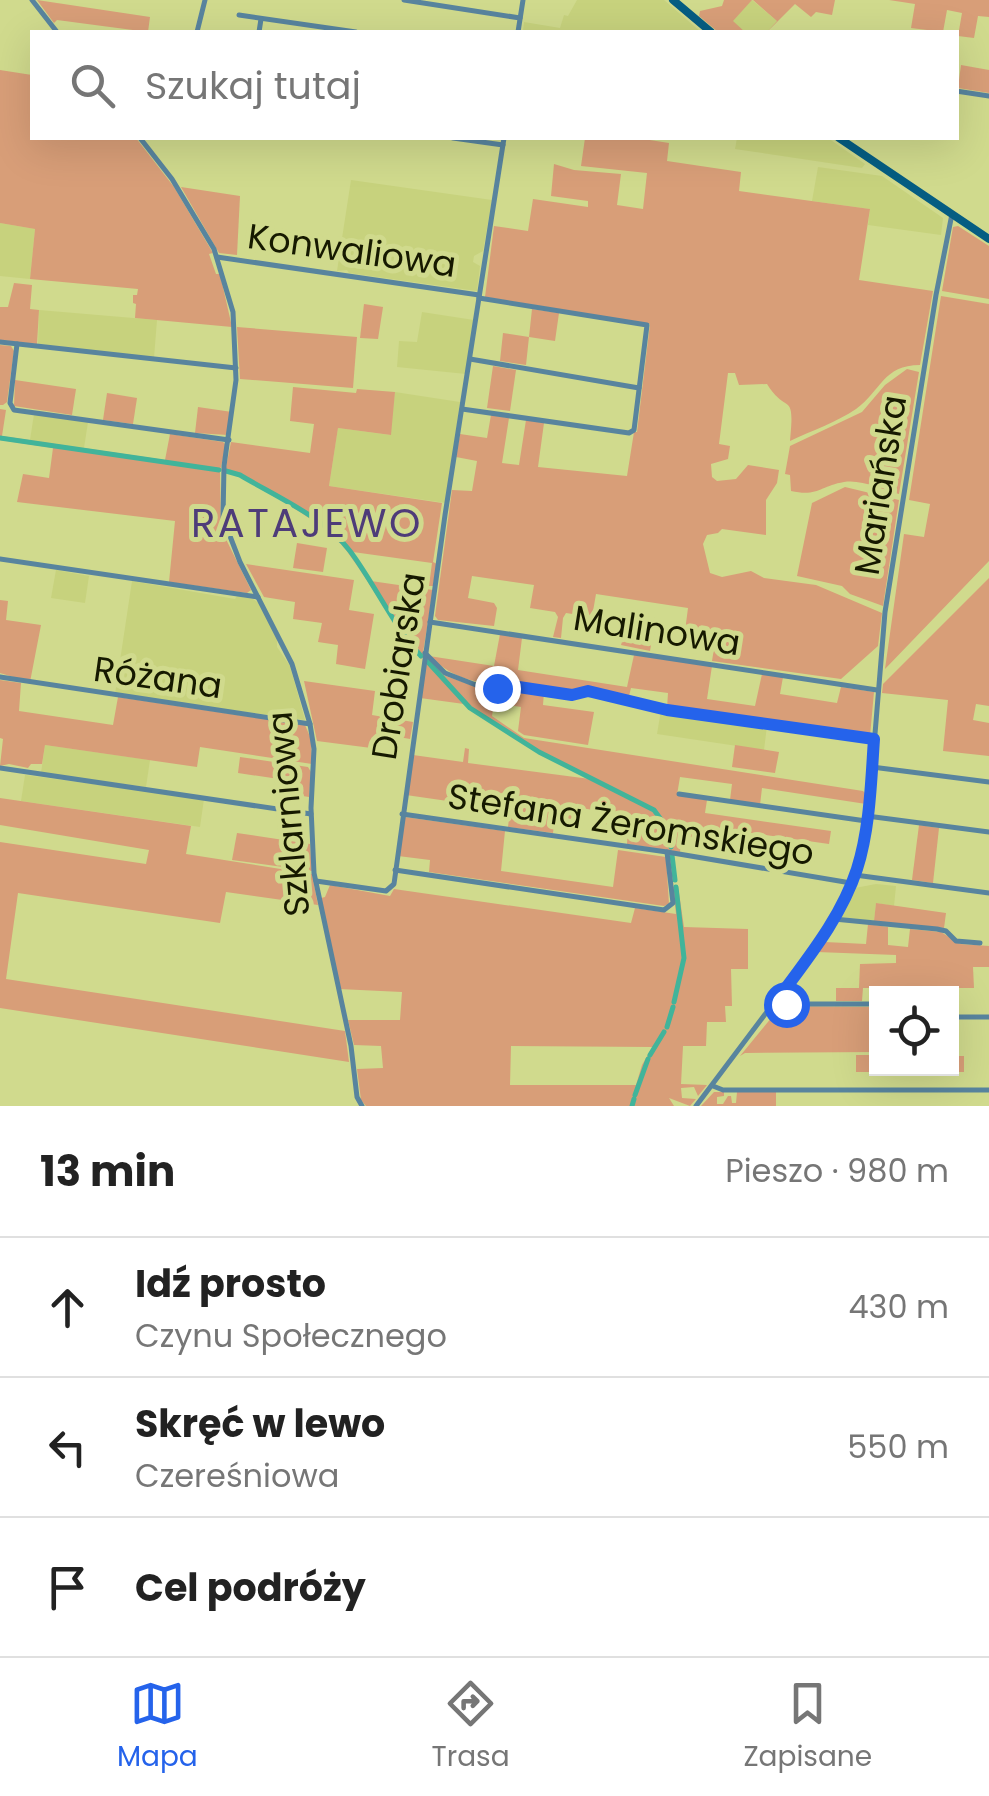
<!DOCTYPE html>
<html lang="pl">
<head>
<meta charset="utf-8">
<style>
  body { margin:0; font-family:Poppins,sans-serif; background:#f2f2f2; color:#222 }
  .controls { position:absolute; right:30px; bottom:30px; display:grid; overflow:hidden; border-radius:0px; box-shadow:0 10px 40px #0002 }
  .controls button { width:90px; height:90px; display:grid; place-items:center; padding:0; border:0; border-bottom:2px solid #e0e0e0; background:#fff; color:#222; font:50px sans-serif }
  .stop { position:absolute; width:30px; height:30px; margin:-22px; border:8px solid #2563eb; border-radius:50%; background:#fff }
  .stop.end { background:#2563eb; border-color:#fff; box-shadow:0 2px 10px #0008 }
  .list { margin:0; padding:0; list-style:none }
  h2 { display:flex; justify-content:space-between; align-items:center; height:130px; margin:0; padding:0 40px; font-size:42px }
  h2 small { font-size:32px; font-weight:400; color:#767676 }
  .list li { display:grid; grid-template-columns:65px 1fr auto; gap:30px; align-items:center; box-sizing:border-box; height:140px; padding:0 40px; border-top:2px solid #e0e0e0 }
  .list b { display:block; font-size:38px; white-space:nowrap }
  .list p { margin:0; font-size:32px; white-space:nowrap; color:#767676 }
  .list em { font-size:32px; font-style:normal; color:#767676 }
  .icon { flex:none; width:55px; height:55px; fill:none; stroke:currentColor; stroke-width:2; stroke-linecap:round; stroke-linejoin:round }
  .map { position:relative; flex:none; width:989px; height:1106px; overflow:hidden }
  .search { position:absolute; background:#fff; box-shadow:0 10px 40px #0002; left:30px; right:30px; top:30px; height:110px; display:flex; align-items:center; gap:25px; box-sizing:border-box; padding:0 35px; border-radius:0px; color:#767676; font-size:38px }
  .sheet { height:550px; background:#fff }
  nav { display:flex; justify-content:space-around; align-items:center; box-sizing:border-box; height:140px; border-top:2px solid #e0e0e0; background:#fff; font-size:28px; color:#767676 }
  nav a { display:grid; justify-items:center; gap:5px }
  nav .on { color:#2563eb }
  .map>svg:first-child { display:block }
</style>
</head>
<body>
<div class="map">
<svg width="989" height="1106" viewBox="0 0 989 1106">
  <rect width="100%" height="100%" fill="#d0da8d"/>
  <!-- built -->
  <g fill="#c7d27d">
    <polygon points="577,0 664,0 701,32 523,32 524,22 560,28 564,15 568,16"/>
    <polygon points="752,0 777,21 767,32 745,32 732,21"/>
    <polygon points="737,138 828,138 865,164 862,168 735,149"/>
    <polygon points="818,167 882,176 943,218 941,235 868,225 870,209 812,201"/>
    <polygon points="351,180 492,200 483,251 474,256 473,262 480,266 477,291 349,273 347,270 337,271"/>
    <polygon points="0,223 35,229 30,279 0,276"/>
    <polygon points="39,310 157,320 154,358 38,344"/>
    <polygon points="422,312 474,320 466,374 397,367 399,341 417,342"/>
    <polygon points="395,392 460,402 446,503 329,486 338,428 390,435"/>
    <polygon points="34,414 88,422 84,448 30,440"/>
    <polygon points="56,570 89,576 85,603 51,598"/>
    <polygon points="132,581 235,599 237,596 253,599 259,603 277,639 277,647 290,666 305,720 115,694"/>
    <polygon points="661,710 767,726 764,750 657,734"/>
    <polygon points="45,745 150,760 146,787 41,773"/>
    <polygon points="25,775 204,799 200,827 21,801"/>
    <polygon points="876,884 896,886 894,906 876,903 874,921 840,917 855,888"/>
  </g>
  <!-- green -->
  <g fill="#d89e78" fill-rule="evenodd">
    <polygon points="37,0 150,17 148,32 57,20 54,23"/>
    <polygon points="724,0 752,0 733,21 745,32 718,32 699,16 700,11 722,6"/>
    <polygon points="753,0 835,0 832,15 816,12 811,17 795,4 767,32 777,21"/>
    <polygon points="889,0 989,0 989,17 978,16 974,38 958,36 962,13 947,10 943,32 911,28 915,4"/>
    <polygon points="961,65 989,70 989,93 958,88"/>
    <polygon points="0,70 32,75 32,138 136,138 174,187 213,253 209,254 216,274 220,274 232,327 135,318 136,304 133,303 133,295 137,295 138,289 30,279 35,229 0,223"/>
    <path d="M 585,138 L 637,138 L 669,143 L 667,161 L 741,172 L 739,191 L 870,209 L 859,280 L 933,291 L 920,365 C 883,365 881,391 856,409 C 837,422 811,431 790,441 C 795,389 787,416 767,384 L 739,385 L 735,373 L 728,373 L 719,444 L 730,446 L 728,459 L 711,464 L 712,477 L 717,481 L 736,479 L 748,465 L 779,470 L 777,483 L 766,500 L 766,535 L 722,529 L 718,533 L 707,535 L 703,544 L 710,573 L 722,577 L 751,571 L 764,578 L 816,585 L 882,613 L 878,646 L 841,679 L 712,661 L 716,636 L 685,631 L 688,608 L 596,594 L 592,617 L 566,613 L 563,618 L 561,638 L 553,637 L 558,617 L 555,612 L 530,608 L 534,585 L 472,576 L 468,598 L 494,603 L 497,608 L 494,626 L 438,620 L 435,616 L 452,490 L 472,491 L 477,461 L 456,457 L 460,434 L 487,438 L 491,415 L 509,418 L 502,463 L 519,465 L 526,420 L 544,423 L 538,467 L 627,476 L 634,432 L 637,432 L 650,324 L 485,297 L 494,226 L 528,231 L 533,199 L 588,207 L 588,201 L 551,196 L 554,164 L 574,170 L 621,174 L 617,205 L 643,209 L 647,173 L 581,166 Z"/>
    <polygon points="181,187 240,196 237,255 219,253"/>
    <polygon points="958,226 989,246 989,299 942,291 953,227"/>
    <polygon points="14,283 32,285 30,309 39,310 37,344 0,340 0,307 8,307"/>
    <polygon points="941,296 989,304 989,561 885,669 904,534 924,537 930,504 909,500"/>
    <polygon points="364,304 383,307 378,339 360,338"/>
    <polygon points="532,309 559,313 555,341 529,337 526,365 500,361 503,333 529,337"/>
    <polygon points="237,327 357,337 353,388 240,379"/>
    <polygon points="0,345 11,346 14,351 7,402 3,405 0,405"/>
    <polygon points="493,366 516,370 510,411 487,408"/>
    <path d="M 907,369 L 919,372 L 899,494 C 884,490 861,479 844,482 C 820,486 818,497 791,491 L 790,475 L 785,474 L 790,446 L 862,412 L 885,385 Z"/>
    <polygon points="15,380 76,389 72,415 14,406"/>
    <path d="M 293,387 L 356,393 L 357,389 L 395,392 L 391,435 L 338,428 L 329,486 L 442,503 L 433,562 L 437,564 L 433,586 L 429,586 L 432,563 L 353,552 L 371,581 L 433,590 L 422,659 C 392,626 373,586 346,550 C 322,520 269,495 236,474 L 225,472 L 231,442 L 310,453 L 314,424 L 290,421 Z"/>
    <polygon points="107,393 137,398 133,424 103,420"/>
    <polygon points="198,407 232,412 228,435 195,433"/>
    <polygon points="0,409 6,410 2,436 165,460 170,434 223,442 226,445 220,471 221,529 251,590 247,593 169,582 175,521 17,502 23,474 49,478 53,448 0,440"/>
    <polygon points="845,487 899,500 883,606 850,594 842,586 797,576 812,503"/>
    <polygon points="297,543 327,548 323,572 293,568"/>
    <polygon points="246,564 354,580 349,610 374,614 365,669 336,664 338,645 318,642 322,623 293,619 295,602 264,597"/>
    <polygon points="989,578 989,706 976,704 973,720 989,723 989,756 943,751 948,700 882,693 883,684"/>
    <polygon points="0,600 8,601 6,620 41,625 30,682 0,673"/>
    <polygon points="628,622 654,627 650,651 621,645"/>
    <path d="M 500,634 L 522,638 L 518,670 L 627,687 L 634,655 L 712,666 L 707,699 L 755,706 L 762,674 L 783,677 L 780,694 L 837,703 L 841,687 L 874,692 L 870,736 L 667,708 L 668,693 L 631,688 L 628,700 C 612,687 595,690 577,692 C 563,694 544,689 530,687 C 487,681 464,688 429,656 L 494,666 Z"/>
    <polygon points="426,657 443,675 471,685 544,692 543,705 594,712 588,745 524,735 518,731 521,707 494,703 492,716 524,738 863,791 867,795 866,804 762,788 760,805 730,800 732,784 680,777 677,795 707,800 705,813 831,831 829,844 717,828 714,840 682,836 680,852 627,844 628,828 605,824 606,812 581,808 580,820 555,817 553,833 508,827 510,810 406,795 413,755 463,762 465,748 469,749 468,763 590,779 538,752 464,704 420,698"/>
    <polygon points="0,680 21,683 19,711 113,725 118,697 305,725 311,739 312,764 200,747 197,767 45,745 42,764 31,764 28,768 9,764 0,766 3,739 0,738"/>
    <polygon points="304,681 375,691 372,715 413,722 410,739 382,734 379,749 317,741"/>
    <polygon points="735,745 779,752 775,773 732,767"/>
    <polygon points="240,757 308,767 311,772 309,797 278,792 279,779 238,773"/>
    <polygon points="0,798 191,826 186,854 312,874 318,905 226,892 220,923 18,893 6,979 345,1031 349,1062 0,1008 0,842 146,864 149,850 0,825"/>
    <polygon points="405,817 505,831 501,871 613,887 618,850 666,857 669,904 664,906 429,872 430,860 398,856"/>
    <polygon points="919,825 939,828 933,883 912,880"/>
    <polygon points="237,833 310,844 312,871 232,860"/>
    <path d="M 330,885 L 390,896 L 394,889 L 631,923 L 635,908 L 676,914 L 673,887 L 678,886 L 684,927 L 748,929 L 748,969 L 731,969 L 732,1006 L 725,1006 L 726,1022 L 707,1022 L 706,1046 L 683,1046 L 681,1084 L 707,1085 L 698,1096 L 694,1087 L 681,1088 L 682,1098 L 696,1099 L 690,1106 L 669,1098 L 674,1106 L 366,1106 L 361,1100 L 357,1069 L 383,1068 L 381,1046 L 354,1045 L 348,1020 L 400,1020 L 402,992 L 339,989 L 321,898 L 325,897 ZM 511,1046 L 652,1047 L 652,1048 L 642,1065 L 636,1085 L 510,1085 Z"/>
    <polygon points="876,903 946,913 944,928 874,921"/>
    <polygon points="868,924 888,927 888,945 908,947 910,929 941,932 960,944 989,946 989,967 973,967 974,988 863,988 862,1001 836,1001 836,988 859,988 860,964 896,963 896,955 817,952 825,942 866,944"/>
    <polygon points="781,1006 876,1007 876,1052 745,1053 740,1056"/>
    <polygon points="856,1055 876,1055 876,1068 952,1068 952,1056 964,1056 964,1072 856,1072"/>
    <polygon points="714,1092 724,1092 724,1096 717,1097 717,1104 723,1104 728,1096 731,1096 732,1103 736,1103 737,1092 776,1092 776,1106 701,1106"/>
  </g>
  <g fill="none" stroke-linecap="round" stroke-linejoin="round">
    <!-- canal -->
    <g stroke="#41b49a" stroke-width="5">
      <polyline points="0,438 219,470"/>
      <path d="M 226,471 L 240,475 C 275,496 324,517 350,551 C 376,586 392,624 421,656"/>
      <polyline points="427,661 470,708 539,752 654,810 668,829 671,847"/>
      <polyline points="672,855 675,880"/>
      <polyline points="674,1002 684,958 676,887"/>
      <polyline points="667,1027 673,1007"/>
      <polyline points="650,1055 664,1032"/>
      <polyline points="635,1095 648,1059"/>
      <polyline points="632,1106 634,1099"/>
    </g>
    <!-- street -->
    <g stroke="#58849e" stroke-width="5">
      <polyline points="32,0 57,32"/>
      <polyline points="404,0 520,18"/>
      <polyline points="239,15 356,32"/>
      <polyline points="197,32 205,0"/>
      <polyline points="259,32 261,19"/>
      <polyline points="518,32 523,0"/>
      <polyline points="956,91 989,96"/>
      <polyline points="140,138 172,179 214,249 233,312 236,380 224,466 223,518 240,562 292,664 310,724 314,749 311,808 314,873 351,1046 357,1097 362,1106"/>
      <polyline points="453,138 503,145"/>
      <polyline points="217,257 479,295"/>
      <polyline points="0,342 236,368"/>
      <polyline points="17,344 10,403 14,410 229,440"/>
      <polyline points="470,359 639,388"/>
      <polyline points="462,409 629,433 634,430 647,325 479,298"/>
      <polyline points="0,559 258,597"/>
      <polyline points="430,622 877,690"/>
      <polyline points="425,653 445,673 476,685 572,695 587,691 667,710 874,739"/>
      <polyline points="0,677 310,724"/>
      <polyline points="872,767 989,782"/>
      <polyline points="0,768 311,814"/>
      <polyline points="679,794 866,821"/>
      <polyline points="402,814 667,852 851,883"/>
      <polyline points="867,816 989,832"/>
      <polyline points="395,870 664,910 673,903 667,852"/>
      <polyline points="855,875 989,893"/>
      <polyline points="316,881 386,891 394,884 445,515 504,138"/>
      <polyline points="834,919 937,929 946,931 956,941 980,943"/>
      <polyline points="777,1000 786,1004 876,1004"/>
      <polyline points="952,1017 989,1017"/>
      <polyline points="713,1086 723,1090 989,1090"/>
      <polyline points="696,1106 827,932 857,868 870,795 885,612 936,295 952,214"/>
    </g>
    <!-- secondary -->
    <g stroke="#055d82" stroke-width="8">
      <polyline points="673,0 711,32"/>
      <polyline points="839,138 989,239"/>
    </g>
  </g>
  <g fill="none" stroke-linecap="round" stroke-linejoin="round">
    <!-- route -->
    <path stroke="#2563eb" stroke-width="12" d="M 497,688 L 512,686 L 572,695 L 588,691 L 667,710 L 874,739 C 871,782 870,828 857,869 C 841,918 807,959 777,1000 L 786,1004"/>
  </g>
  <g text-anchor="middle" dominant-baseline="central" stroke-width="10" stroke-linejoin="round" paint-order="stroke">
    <!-- street labels -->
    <g font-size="35" fill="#161900" stroke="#d0da8d">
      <text transform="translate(352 250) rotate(8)">Konwaliowa</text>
      <text transform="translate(880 485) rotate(-81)">Mariańska</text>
      <text transform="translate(657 630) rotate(9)">Malinowa</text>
      <text transform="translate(398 666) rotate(-81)">Drobiarska</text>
      <text transform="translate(158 677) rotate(8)">Różana</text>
      <text transform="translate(288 814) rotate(-95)">Szklarniowa</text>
      <text transform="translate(631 824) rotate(9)">Stefana Żeromskiego</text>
    </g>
    <!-- quarter labels -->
    <g font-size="40" letter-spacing="2.5" fill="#4e3c79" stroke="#d0da8d">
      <text x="307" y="523">RATAJEWO</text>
    </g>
  </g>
</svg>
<div class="controls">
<button><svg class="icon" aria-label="locate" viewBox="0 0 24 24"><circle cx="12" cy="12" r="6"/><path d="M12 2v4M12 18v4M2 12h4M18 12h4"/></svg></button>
</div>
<div class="stop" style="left:786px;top:1004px"></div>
<div class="stop end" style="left:497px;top:688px"></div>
<div class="search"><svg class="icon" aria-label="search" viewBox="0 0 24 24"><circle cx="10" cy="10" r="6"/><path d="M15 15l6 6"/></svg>Szukaj tutaj</div>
</div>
<section class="sheet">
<h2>13 min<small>Pieszo · 980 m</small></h2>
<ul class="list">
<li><svg class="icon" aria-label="ahead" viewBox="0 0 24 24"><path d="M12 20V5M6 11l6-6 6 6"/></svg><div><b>Idź prosto</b><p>Czynu Społecznego</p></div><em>430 m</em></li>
<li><svg class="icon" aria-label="left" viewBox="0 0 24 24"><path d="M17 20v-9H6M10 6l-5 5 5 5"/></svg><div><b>Skręć w lewo</b><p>Czereśniowa</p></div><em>550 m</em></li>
<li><svg class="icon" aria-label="arrive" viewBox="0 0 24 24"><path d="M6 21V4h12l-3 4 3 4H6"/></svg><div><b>Cel podróży</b></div></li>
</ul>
</section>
<nav>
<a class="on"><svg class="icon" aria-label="map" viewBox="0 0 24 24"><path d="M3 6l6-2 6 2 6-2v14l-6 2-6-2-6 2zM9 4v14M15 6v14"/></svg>Mapa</a>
<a><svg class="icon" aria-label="directions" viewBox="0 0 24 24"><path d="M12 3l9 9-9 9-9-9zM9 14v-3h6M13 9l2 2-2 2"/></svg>Trasa</a>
<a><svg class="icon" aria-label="saved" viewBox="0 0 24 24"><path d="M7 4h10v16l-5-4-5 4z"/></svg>Zapisane</a>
</nav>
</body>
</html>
